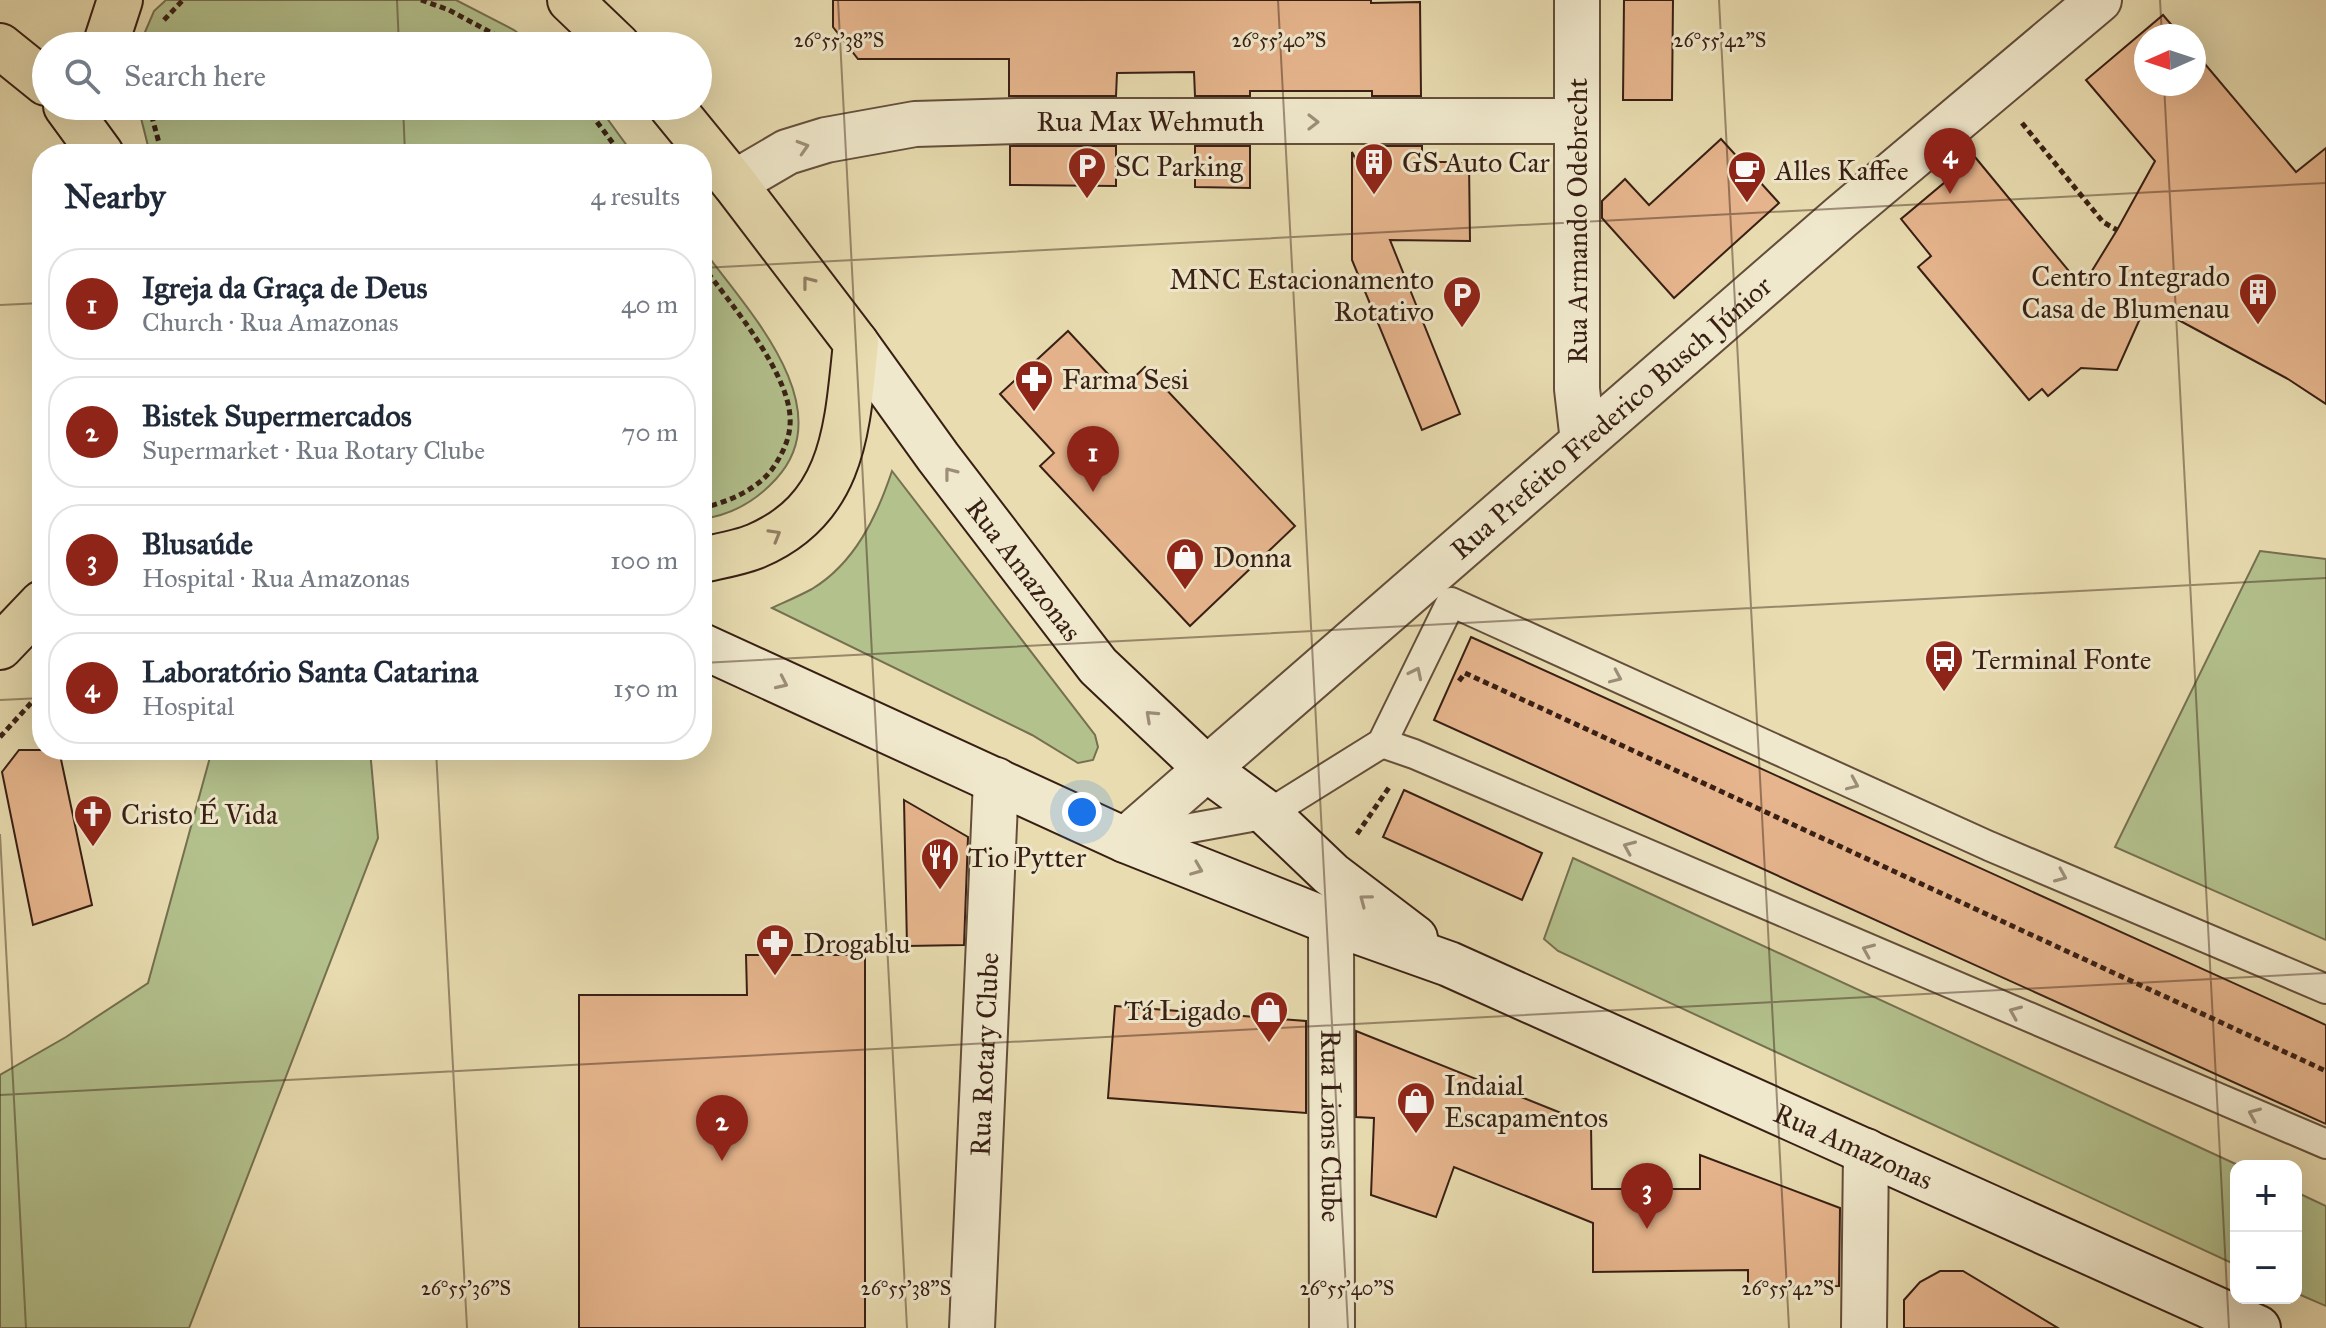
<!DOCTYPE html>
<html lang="en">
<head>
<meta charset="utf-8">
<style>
  body { margin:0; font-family:"IM FELL Great Primer",serif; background:#f6f6f7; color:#1f2937 }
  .controls { position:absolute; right:24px; bottom:24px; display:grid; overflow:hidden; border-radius:16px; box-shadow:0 8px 32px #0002 }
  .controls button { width:72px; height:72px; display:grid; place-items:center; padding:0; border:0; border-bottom:2px solid #e0e1e3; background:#fff; color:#1f2937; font:40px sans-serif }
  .compass { position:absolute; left:2134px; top:24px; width:72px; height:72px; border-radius:50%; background:#fff; box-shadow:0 8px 32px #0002; rotate:267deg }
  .you { position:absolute; left:1082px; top:812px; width:28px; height:28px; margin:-20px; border:6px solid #fff; border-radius:50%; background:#1a73e8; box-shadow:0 0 0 12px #1a73e833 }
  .badge { display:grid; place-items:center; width:52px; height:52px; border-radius:50%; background:#8f2418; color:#fff; font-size:26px; font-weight:700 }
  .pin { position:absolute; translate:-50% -66px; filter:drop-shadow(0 2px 4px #0008) }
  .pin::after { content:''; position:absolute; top:42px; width:28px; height:24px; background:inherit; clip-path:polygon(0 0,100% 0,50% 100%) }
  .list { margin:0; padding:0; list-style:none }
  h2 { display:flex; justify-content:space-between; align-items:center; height:104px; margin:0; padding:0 32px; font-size:34px }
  h2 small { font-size:26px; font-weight:400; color:#747a83 }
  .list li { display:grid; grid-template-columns:52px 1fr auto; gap:24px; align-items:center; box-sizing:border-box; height:112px; margin:0 16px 16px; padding:0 16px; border:2px solid #e0e1e3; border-radius:32px }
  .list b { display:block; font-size:30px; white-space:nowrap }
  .list p { margin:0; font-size:26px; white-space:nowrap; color:#747a83 }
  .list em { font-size:26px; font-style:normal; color:#747a83 }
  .icon { flex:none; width:44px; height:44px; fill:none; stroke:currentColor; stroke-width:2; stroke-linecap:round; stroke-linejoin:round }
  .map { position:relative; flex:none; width:2326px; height:1328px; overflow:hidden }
  .search { position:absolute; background:#fff; box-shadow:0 8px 32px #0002; left:32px; top:32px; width:680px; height:88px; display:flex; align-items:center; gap:20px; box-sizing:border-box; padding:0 28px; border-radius:44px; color:#747a83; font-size:30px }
  .panel { position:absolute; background:#fff; box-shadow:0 8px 32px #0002; left:32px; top:144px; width:680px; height:616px; border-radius:32px }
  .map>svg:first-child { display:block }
</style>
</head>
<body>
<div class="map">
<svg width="2326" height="1328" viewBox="0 0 2326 1328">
  <rect width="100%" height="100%" fill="#e8dcb0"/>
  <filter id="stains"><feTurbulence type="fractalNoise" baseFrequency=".0025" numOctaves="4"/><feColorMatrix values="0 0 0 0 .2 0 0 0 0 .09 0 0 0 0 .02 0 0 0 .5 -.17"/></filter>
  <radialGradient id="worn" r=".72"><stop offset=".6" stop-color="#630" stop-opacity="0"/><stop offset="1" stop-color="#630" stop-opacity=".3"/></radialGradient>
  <!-- green -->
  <g fill="#b3c18d" stroke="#767050" stroke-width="2">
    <polygon points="166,0 456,0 514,30 535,46 139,46 154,11"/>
    <polygon points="138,106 598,106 633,154 150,154"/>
    <path d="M 702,248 C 744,306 843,407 776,479 C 755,502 732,515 702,519 Z"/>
    <path d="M 892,471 L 1095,735 L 1098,747 L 1093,760 L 1078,763 L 1032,735 L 772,608 C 785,602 799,596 812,589 C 855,563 877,516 892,471 Z"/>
    <polygon points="2260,551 2326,559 2326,940 2115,847"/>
    <polygon points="212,750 370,750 378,838 189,1328 0,1328 0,1075 66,1037 148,983"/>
    <polygon points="1573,858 2240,1166 2236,1166 2236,1265 1558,951 1544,939"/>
    <polygon points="2296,1192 2326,1206 2326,1306 2296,1293"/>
  </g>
  <!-- building -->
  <g fill="#e6b58d" stroke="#381f14" stroke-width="2">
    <polygon points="833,0 1371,0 1371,3 1420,2 1421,96 1372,96 1372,91 1250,91 1250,96 1195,96 1194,72 1117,73 1116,96 1009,96 1009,59 858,59 833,27"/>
    <polygon points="1624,0 1673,0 1672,100 1623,100"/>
    <polygon points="2163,15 2181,36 2146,36 2146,84 2194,84 2194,51 2296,172 2326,148 2326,404 2288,379 2147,303 2117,370 2081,368 2048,396 2042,389 2029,400 1918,267 1931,256 1901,219 1975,157 2082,287 2117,230 2155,161 2086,80"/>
    <polygon points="1721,139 1779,203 1674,298 1602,218 1602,201 1625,179 1649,205"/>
    <polygon points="1010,146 1116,146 1116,186 1010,185"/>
    <polygon points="1195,146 1250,146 1250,188 1195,187"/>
    <polygon points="1372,146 1422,146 1422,162 1469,162 1470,241 1390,240 1460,414 1422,430 1352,260 1352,152 1359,166 1372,166"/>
    <polygon points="1068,331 1122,389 1145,367 1295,526 1190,626 1040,466 1054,453 1000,394"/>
    <polygon points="1471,637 2326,1025 2326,1124 1434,720"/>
    <polygon points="19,750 59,750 92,905 33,925 2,772"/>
    <polygon points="1404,790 1542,853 1522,900 1383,837"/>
    <polygon points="904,800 968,837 964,945 907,946"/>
    <polygon points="746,955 865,955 865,1328 579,1328 579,995 747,995"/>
    <polygon points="1115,1006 1306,1021 1306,1113 1108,1098"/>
    <polygon points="1356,1031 1591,1125 1592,1189 1700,1189 1700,1155 1840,1208 1839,1286 1748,1287 1748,1270 1593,1272 1593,1223 1454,1167 1436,1217 1371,1195 1374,1118 1356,1117"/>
    <polygon points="1940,1271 1963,1271 2058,1328 1904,1328 1904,1300 1920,1282"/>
  </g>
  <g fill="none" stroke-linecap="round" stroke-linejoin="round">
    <defs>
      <g id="lane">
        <polyline points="1382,743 1414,754 2326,1144"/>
        <polyline points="1130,839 1268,814 1382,743 1451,602 1989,846 2326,989"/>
      </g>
      <g id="street">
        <polyline points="1577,0 1577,389 1583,441"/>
        <path id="s1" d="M 734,183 L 787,152 L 826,140 L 915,124 L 1018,121 L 1577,121"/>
        <path id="s2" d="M 1125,840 L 1841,217 L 2099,0"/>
        <path id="s3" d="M 1331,922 L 1332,1328"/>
        <path id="s4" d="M 972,1328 L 996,780"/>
        <polyline points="1864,1328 1866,1151"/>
      </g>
      <g id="secondary">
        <path id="s5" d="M 856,343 L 938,457 L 1098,666 L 1208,770 L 1268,814 L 1331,874 L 1415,938"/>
        <path id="s6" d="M 702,646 L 1125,840 L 1331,922 L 1449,964 L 2258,1328"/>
      </g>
      <g id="primary">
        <polyline points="570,0 618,46"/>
        <polyline points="0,46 46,83"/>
        <polyline points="105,46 120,0"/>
        <polyline points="66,106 101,154"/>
        <path d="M 671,106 L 734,183 L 856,343 C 847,427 845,508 756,546 C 739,553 719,556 702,560"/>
        <polyline points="0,647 42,603"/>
      </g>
    </defs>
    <!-- lane casing -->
    <use href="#lane" stroke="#644e3b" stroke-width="32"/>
    <!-- street casing -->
    <use href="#street" stroke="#644e3b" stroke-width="48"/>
    <!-- secondary casing -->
    <use href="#secondary" stroke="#381f14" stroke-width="48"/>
    <!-- primary casing -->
    <use href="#primary" stroke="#381f14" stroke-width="48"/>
    <!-- path -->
    <g stroke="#381f14" stroke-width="5" stroke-dasharray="6 4" stroke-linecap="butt">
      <polyline points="421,0 449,10 516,46"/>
      <polyline points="164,20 183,0"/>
      <polyline points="149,106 162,154"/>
      <polyline points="585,106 621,154"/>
      <polyline points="2022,123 2103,222 2117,230"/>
      <path d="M 702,265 C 730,303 794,377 790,425 C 789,440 783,452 775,465 C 760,489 728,502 702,508"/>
      <polyline points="1459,681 1465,673 2326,1071"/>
      <polyline points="0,737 42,691"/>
      <polyline points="1357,834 1390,786"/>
    </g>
    <!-- lane -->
    <use href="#lane" stroke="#f0e8cc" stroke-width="28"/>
    <!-- street -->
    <use href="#street" stroke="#f0e8cc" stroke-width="44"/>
    <!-- secondary -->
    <use href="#secondary" stroke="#f0e8cc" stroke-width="44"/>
    <!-- primary -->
    <use href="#primary" stroke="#e8dcb0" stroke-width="44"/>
  </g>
  <!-- one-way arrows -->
  <defs><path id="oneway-chevron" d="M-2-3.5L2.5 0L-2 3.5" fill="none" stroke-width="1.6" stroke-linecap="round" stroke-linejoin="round" transform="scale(2)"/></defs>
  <g stroke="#9d8e79">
    <use href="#oneway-chevron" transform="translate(1313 122)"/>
    <use href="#oneway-chevron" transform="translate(803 147) rotate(-17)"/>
    <use href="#oneway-chevron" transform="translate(950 473) rotate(-128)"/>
    <use href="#oneway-chevron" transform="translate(1416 673) rotate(-64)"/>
    <use href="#oneway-chevron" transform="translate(1616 677) rotate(24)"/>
    <use href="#oneway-chevron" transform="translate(782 683) rotate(25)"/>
    <use href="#oneway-chevron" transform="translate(1151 716) rotate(-137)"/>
    <use href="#oneway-chevron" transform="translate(1853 784) rotate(24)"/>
    <use href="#oneway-chevron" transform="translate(1629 847) rotate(-157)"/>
    <use href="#oneway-chevron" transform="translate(1197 869) rotate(22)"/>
    <use href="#oneway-chevron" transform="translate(2061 876) rotate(23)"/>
    <use href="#oneway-chevron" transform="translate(1365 900) rotate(-143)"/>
    <use href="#oneway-chevron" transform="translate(1868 950) rotate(-157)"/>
    <use href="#oneway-chevron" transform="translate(2015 1012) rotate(-157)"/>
    <use href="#oneway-chevron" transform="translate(2254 1114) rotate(-157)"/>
  </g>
  <g stroke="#907e62">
    <use href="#oneway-chevron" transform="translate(808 282) rotate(-128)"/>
    <use href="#oneway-chevron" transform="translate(775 535) rotate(-30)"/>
  </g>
  <!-- ticks -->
  <path fill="none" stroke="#381f14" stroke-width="2" stroke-opacity="0.45" d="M 397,0 L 399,46M 838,0 L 907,1328M 1278,0 L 1348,1328M 1719,0 L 1789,1328M 2160,0 L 2162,36M 2164,84 L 2229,1328M 403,106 L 405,154M 702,268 L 2326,183M 0,305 L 42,303M 702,663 L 2326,578M 0,700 L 42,698M 436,750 L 467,1328M 0,834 L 26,1328M 0,1095 L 2326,973"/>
  <!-- icons -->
  <defs>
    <symbol id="building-pin" viewBox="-11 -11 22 30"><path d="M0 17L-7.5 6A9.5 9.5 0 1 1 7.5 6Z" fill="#8f2418" stroke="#f0e8cc"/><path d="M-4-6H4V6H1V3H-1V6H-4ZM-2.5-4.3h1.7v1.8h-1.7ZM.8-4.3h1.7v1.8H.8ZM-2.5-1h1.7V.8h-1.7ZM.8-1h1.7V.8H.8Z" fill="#fff"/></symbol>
    <symbol id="parking-pin" viewBox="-11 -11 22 30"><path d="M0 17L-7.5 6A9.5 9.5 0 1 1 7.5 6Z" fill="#8f2418" stroke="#f0e8cc"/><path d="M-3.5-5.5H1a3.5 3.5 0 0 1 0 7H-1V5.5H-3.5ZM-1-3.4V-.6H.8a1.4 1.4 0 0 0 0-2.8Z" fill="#fff"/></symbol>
    <symbol id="cafe-pin" viewBox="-11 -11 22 30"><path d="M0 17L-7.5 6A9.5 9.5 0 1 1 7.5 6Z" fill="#8f2418" stroke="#f0e8cc"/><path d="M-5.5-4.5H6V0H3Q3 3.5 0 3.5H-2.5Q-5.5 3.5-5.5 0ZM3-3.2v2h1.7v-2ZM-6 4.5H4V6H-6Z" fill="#fff"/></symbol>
    <symbol id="pharmacy-pin" viewBox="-11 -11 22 30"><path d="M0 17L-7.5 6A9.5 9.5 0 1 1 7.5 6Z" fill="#8f2418" stroke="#f0e8cc"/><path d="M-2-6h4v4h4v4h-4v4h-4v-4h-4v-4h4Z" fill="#fff"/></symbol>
    <symbol id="shop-pin" viewBox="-11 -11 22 30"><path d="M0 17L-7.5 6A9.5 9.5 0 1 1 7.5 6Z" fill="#8f2418" stroke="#f0e8cc"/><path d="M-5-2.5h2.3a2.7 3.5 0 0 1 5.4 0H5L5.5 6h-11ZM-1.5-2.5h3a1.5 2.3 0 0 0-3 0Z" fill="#fff"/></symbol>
    <symbol id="bus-pin" viewBox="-11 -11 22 30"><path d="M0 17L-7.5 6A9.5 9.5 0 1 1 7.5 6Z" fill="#8f2418" stroke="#f0e8cc"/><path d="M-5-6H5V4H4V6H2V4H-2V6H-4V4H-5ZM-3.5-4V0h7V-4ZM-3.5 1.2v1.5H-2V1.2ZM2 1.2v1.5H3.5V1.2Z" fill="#fff"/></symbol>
    <symbol id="church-pin" viewBox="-11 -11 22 30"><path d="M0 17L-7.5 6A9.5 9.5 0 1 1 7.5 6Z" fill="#8f2418" stroke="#f0e8cc"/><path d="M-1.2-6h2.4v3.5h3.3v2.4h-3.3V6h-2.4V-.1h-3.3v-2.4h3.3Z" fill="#fff"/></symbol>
    <symbol id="restaurant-pin" viewBox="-11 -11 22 30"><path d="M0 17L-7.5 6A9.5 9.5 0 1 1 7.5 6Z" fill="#8f2418" stroke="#f0e8cc"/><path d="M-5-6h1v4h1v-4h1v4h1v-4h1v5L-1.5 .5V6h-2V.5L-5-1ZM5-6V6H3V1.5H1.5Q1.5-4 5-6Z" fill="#fff"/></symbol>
  </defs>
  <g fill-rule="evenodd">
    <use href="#building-pin" x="1352" y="140" width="44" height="60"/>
    <use href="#parking-pin" x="1065" y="144" width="44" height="60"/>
    <use href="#cafe-pin" x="1725" y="148" width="44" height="60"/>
    <use href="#building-pin" x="2236" y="270" width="44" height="60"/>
    <use href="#parking-pin" x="1440" y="273" width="44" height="60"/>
    <use href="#pharmacy-pin" x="1012" y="357" width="44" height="60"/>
    <use href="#shop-pin" x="1163" y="535" width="44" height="60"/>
    <use href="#bus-pin" x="1922" y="637" width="44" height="60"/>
    <use href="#church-pin" x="71" y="792" width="44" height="60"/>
    <use href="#restaurant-pin" x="918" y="835" width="44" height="60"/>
    <use href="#pharmacy-pin" x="753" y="921" width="44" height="60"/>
    <use href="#shop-pin" x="1247" y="988" width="44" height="60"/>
    <use href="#shop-pin" x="1394" y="1079" width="44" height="60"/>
  </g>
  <g text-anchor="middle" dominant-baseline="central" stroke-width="6" stroke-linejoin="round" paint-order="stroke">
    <!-- street labels -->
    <g font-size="28" fill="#381f14" stroke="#f0e8cc">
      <text stroke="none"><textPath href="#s1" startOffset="428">Rua Max Wehmuth</textPath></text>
      <text transform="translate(1577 221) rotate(-90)">Rua Armando Odebrecht</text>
      <text stroke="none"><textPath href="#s2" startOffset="644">Rua Prefeito Frederico Busch Júnior</textPath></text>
      <text stroke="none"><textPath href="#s5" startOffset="282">Rua Amazonas</textPath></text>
      <text stroke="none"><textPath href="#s4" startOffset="274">Rua Rotary Clube</textPath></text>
      <text stroke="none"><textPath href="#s3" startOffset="204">Rua Lions Clube</textPath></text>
      <text stroke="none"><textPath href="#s6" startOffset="1256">Rua Amazonas</textPath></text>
    </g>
    <!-- poi labels -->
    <g font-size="28" fill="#381f14" stroke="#f0e8cc" text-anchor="start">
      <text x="1402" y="162">GS Auto Car</text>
      <text x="1115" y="166">SC Parking</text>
      <text x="1775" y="170">Alles Kaffee</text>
      <text x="2230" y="276" text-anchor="end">Centro Integrado<tspan x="2230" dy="32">Casa de Blumenau</tspan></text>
      <text x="1434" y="279" text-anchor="end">MNC Estacionamento<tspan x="1434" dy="32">Rotativo</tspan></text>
      <text x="1062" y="379">Farma Sesi</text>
      <text x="1213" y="557">Donna</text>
      <text x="1972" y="659">Terminal Fonte</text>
      <text x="121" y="814">Cristo É Vida</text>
      <text x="968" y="857">Tio Pytter</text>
      <text x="803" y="943">Drogablu</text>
      <text x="1241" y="1010" text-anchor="end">Tá Ligado</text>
      <text x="1444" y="1085">Indaial<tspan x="1444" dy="32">Escapamentos</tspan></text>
    </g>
  </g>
  <g font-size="20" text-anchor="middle" fill="#381f14" stroke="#f0e8cc" stroke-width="6" stroke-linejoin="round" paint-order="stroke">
    <text x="839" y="47">26°55'38"S</text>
    <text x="1279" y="47">26°55'40"S</text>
    <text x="1720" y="47">26°55'42"S</text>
    <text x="466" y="1295">26°55'36"S</text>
    <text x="906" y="1295">26°55'38"S</text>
    <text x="1347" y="1295">26°55'40"S</text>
    <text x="1788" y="1295">26°55'42"S</text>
  </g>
  <rect width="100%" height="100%" filter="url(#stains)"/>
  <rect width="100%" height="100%" fill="url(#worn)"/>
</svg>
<div class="controls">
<button>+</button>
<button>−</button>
</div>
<svg class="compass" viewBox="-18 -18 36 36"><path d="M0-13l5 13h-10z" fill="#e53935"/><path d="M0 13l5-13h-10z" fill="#747a83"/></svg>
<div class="you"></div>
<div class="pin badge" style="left:1093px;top:492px">1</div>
<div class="pin badge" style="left:722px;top:1161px">2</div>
<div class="pin badge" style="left:1647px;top:1229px">3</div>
<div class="pin badge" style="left:1950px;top:194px">4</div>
<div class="search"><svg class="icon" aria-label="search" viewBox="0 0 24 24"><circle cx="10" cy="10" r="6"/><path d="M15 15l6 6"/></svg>Search here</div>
<section class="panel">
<h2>Nearby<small>4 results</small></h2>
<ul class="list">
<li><span class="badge">1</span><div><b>Igreja da Graça de Deus</b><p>Church · Rua Amazonas</p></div><em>40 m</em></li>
<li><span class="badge">2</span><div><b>Bistek Supermercados</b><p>Supermarket · Rua Rotary Clube</p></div><em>70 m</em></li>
<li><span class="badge">3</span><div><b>Blusaúde</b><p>Hospital · Rua Amazonas</p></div><em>100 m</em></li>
<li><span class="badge">4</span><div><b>Laboratório Santa Catarina</b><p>Hospital</p></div><em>150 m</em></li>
</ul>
</section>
</div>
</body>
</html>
